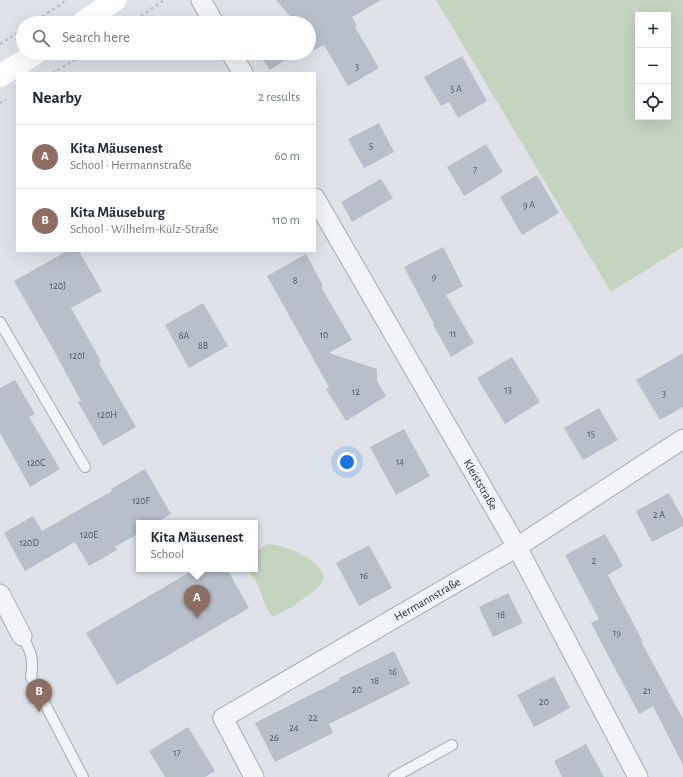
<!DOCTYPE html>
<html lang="en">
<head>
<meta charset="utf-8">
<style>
  body { margin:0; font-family:"Alegreya Sans",sans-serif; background:#f2f2f3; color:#1f2937 }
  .controls { position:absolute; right:12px; top:12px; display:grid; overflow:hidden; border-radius:0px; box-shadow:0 4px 16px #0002 }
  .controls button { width:36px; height:36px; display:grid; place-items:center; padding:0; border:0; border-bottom:1px solid #e0e1e3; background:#fff; color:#1f2937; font:20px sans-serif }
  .you { position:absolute; left:347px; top:462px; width:14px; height:14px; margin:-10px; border:3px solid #fff; border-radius:50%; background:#1a73e8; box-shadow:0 0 0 6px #1a73e833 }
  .badge { display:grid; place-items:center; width:26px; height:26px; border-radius:50%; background:#0b8043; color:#fff; font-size:13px; font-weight:700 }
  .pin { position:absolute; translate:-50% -33px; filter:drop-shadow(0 1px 2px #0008) }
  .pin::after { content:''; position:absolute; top:21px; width:14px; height:12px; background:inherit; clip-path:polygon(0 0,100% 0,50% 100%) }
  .popup { position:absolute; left:136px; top:520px; width:122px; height:52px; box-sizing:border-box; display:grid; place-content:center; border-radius:0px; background:#fff; filter:drop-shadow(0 1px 3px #0005); font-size:13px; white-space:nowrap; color:#747a83 }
  .popup b { font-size:15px; color:#1f2937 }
  .popup::after { content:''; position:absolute; left:50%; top:100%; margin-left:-8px; border:8px solid transparent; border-top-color:#fff }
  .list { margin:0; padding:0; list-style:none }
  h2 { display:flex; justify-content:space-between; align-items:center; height:52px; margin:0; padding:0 16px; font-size:17px }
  h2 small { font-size:13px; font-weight:400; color:#747a83 }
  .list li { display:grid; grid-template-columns:26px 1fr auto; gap:12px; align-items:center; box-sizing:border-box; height:64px; padding:0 16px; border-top:1px solid #e0e1e3 }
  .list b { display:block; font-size:15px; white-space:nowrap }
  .list p { margin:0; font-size:13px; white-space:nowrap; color:#747a83 }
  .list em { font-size:13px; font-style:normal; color:#747a83 }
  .icon { flex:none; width:22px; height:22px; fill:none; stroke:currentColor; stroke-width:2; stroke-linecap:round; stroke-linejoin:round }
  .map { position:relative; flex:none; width:683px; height:777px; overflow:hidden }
  .search { position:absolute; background:#fff; box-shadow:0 4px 16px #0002; left:16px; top:16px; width:300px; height:44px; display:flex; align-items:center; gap:10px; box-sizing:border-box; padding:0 14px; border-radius:22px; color:#747a83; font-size:15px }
  .panel { position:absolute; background:#fff; box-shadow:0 4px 16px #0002; left:16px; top:72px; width:300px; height:180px; border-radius:0px }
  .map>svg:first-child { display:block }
</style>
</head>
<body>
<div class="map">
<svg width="683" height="777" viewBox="0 0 683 777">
  <rect width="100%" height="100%" fill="#dfe3e9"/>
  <!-- green -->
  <g fill="#c4d4bf" fill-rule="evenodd">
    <path d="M 436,0 L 683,0 L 683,247 L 611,292 ZM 638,15 L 668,15 L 668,117 L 638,117 Z"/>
    <path d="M 267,544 C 285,545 320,558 324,578 C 323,580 321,584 319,586 C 311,594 283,615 272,616 C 263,604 263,596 257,583 C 254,578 250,575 249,569 L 255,569 L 255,551 Z"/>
  </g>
  <!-- building -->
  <g fill="#b8bfca">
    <polygon points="276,0 381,0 352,17 357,26 355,27 379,68 348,86 324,45 314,50 310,44 309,45 309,23 296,23"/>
    <polygon points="258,53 296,53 270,70"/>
    <polygon points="462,56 487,101 458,118 449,102 441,106 424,77"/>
    <polygon points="379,123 394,152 364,168 348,139"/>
    <polygon points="486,144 503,172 464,196 447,167"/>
    <polygon points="537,175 559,213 522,235 500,197"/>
    <polygon points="381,179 393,198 352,222 341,202"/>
    <polygon points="443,247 463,286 446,295 474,343 451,357 433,325 434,324 404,267"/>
    <polygon points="67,251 79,251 102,291 71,308 101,361 99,363 136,427 103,446 78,402 81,401 53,349 14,281"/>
    <polygon points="306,254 323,286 321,287 352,340 329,353 377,369 377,381 386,396 346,421 326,389 329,387 267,276"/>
    <polygon points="203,303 228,346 189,368 165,325"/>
    <polygon points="683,353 683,407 660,420 636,380"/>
    <polygon points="512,357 540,402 505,424 477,378"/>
    <polygon points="15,380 35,414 29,417 60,469 30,487 0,433 0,388"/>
    <polygon points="599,408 618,440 583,460 564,428"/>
    <polygon points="404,429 430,476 396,495 370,447"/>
    <polygon points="145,469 171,514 156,523 139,523 139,533 115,547 117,550 89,566 75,542 25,571 4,533 33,516 42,531 112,491 111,489"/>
    <polygon points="669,493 683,519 683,526 652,542 636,511"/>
    <polygon points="605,534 623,566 608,575 643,642 642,643 683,719 683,765 653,706 639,714 591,623 599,619 565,555"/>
    <polygon points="369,545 392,588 359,606 336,563"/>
    <polygon points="195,569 227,569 249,608 117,685 86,633"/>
    <polygon points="508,593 523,623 493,637 479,607"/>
    <polygon points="394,651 410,684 329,724 333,733 275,762 255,723 340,680 339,678"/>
    <polygon points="554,676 570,708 534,727 517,695"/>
    <polygon points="188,727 215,771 205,777 165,777 149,751"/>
    <polygon points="586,744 604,777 562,777 554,761"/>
  </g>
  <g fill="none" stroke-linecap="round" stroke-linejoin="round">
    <defs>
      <g id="lane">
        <polyline points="0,322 85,467"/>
        <path d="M 22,636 C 31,651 34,659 31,677 L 83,777"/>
        <polyline points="394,777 452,745"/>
      </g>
      <g id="street">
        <polyline points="201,0 214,23"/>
        <polyline points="231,53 243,73"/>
        <path id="s1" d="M 315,198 L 517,547 L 638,777"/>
        <polyline points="0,594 22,636"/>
        <path id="s2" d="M 254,777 L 223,718 L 517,547 L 683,439"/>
      </g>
    </defs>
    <!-- lane casing -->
    <use href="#lane" stroke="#a4aab4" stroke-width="12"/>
    <!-- street casing -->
    <use href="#street" stroke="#a4aab4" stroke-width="21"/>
    <!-- path -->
    <g stroke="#bdc1c8" stroke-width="2.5" stroke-dasharray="3 3" stroke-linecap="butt">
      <polyline points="32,23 67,0"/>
      <polyline points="131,23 164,0"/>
      <polyline points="0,44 23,29"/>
      <polyline points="52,73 87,53"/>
      <polyline points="0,103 6,99"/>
    </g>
    <!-- lane -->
    <use href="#lane" stroke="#f2f4f7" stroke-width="10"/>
    <!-- street -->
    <use href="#street" stroke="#f2f4f7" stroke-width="19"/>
    <!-- secondary -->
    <g stroke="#fff" stroke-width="22">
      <polyline points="82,23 115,0"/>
      <polyline points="0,76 36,53"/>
    </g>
  </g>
  <g text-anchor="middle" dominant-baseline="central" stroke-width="4" stroke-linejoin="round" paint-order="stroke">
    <!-- number labels -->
    <g font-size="10" fill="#4a5464">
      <text x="357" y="67">3</text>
      <text x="456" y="89">5 A</text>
      <text x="371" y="146">5</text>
      <text x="475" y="170">7</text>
      <text x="529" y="205">9 A</text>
      <text x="434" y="277">9</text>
      <text x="295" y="281">8</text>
      <text x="58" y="286">120J</text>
      <text x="453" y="334">11</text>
      <text x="324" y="335">10</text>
      <text x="184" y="336">8A</text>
      <text x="203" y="346">8B</text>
      <text x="77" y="356">120I</text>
      <text x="508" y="390">13</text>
      <text x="356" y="392">12</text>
      <text x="664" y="394">3</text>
      <text x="107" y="415">120H</text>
      <text x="591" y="434">15</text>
      <text x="400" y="462">14</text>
      <text x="36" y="463">120C</text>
      <text x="141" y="501">120F</text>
      <text x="659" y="515">2 A</text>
      <text x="89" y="535">120E</text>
      <text x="29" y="543">120D</text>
      <text x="594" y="561">2</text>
      <text x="364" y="576">16</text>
      <text x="501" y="615">18</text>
      <text x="617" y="633">19</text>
      <text x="393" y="672">16</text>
      <text x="375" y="681">18</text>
      <text x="357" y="690">20</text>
      <text x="647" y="691">21</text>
      <text x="544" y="702">20</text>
      <text x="313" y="718">22</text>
      <text x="294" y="728">24</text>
      <text x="274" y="738">26</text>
      <text x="177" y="753">17</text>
    </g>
    <!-- street labels -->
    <g font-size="12" fill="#263042" stroke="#eef2f7">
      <text stroke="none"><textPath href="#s1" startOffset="331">Kleiststraße</textPath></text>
      <text stroke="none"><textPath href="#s2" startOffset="303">Hermannstraße</textPath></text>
    </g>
  </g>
</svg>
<div class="controls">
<button>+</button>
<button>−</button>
<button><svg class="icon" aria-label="locate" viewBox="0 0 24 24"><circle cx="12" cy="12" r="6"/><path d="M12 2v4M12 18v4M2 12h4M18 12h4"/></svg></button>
</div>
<div class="you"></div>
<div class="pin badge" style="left:197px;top:618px;background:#8d6e63">A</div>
<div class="popup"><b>Kita Mäusenest</b>School</div>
<div class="pin badge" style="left:39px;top:712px;background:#8d6e63">B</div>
<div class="search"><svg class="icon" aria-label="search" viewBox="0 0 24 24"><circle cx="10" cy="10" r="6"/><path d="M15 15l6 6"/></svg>Search here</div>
<section class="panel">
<h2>Nearby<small>2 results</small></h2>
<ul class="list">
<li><span class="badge" style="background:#8d6e63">A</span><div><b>Kita Mäusenest</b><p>School · Hermannstraße</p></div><em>60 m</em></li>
<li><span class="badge" style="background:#8d6e63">B</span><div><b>Kita Mäuseburg</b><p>School · Wilhelm-Külz-Straße</p></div><em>110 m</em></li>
</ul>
</section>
</div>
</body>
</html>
